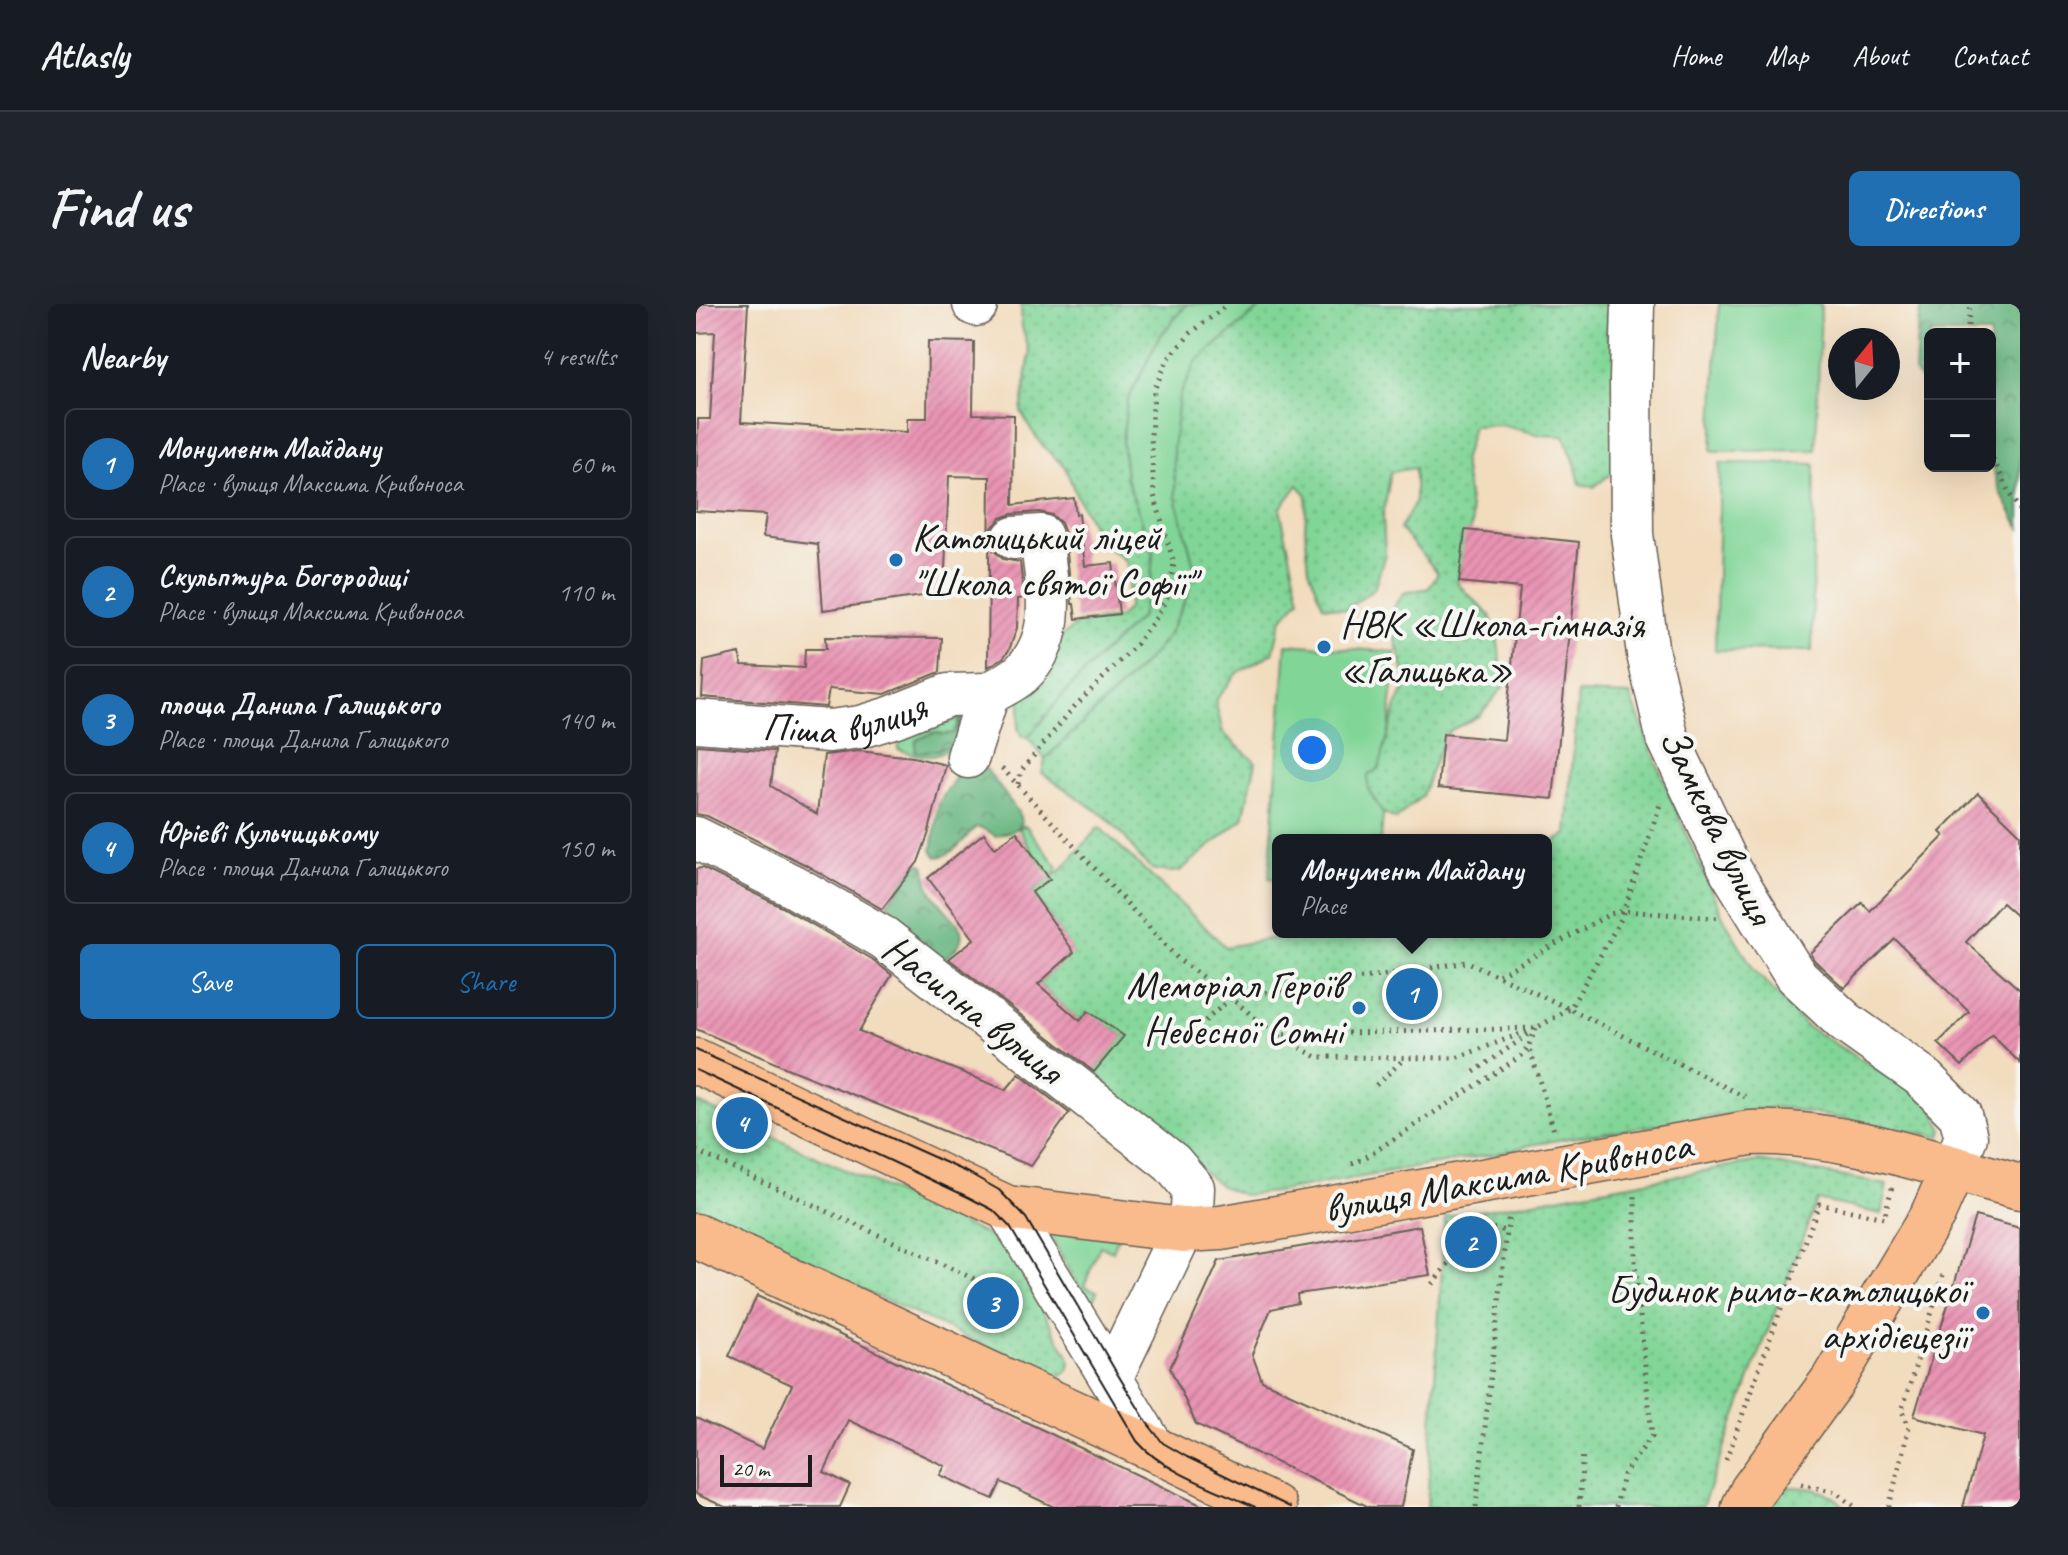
<!DOCTYPE html>
<html lang="en">
<head>
<meta charset="utf-8">
<style>
  body { margin:0; font-family:Caveat,sans-serif; background:#20242c; color:#f1f3f6 }
  .controls { position:absolute; right:24px; top:24px; display:grid; overflow:hidden; border-radius:12px; box-shadow:0 8px 32px #0002 }
  .controls button { width:72px; height:72px; display:grid; place-items:center; padding:0; border:0; border-bottom:2px solid #363941; background:#171b24; color:#f1f3f6; font:40px sans-serif }
  .compass { position:absolute; left:1132px; top:24px; width:72px; height:72px; border-radius:50%; background:#171b24; box-shadow:0 8px 32px #0002; rotate:18deg }
  .scale { position:absolute; left:24px; bottom:20px; width:92px; box-sizing:border-box; padding-left:8px; border:4px solid #1c1c1c; border-top:0; font-size:22px; line-height:28px; white-space:nowrap; color:#1c1c1c; -webkit-text-stroke:6px #f6f6f2; paint-order:stroke }
  .you { position:absolute; left:616px; top:446px; width:28px; height:28px; margin:-20px; border:6px solid #fff; border-radius:50%; background:#1a73e8; box-shadow:0 0 0 12px #1a73e833 }
  .badge { display:grid; place-items:center; width:52px; height:52px; border-radius:50%; background:#1f6fb2; color:#fff; font-size:26px; font-weight:700 }
  .pin { position:absolute; translate:-50% -50%; border:4px solid #fff; box-shadow:0 2px 8px #0006 }
  .popup { position:absolute; left:576px; top:530px; width:280px; height:104px; box-sizing:border-box; display:grid; place-content:center; border-radius:12px; background:#171b24; filter:drop-shadow(0 2px 6px #0005); font-size:26px; white-space:nowrap; color:#9ea1a6 }
  .popup b { font-size:30px; color:#f1f3f6 }
  .popup::after { content:''; position:absolute; left:50%; top:100%; margin-left:-16px; border:16px solid transparent; border-top-color:#171b24 }
  .list { margin:0; padding:0; list-style:none }
  h2 { display:flex; justify-content:space-between; align-items:center; height:104px; margin:0; padding:0 32px; font-size:34px }
  h2 small { font-size:26px; font-weight:400; color:#9ea1a6 }
  .list li { display:grid; grid-template-columns:52px 1fr auto; gap:24px; align-items:center; box-sizing:border-box; height:112px; margin:0 16px 16px; padding:0 16px; border:2px solid #363941; border-radius:12px }
  .list b { display:block; font-size:30px; white-space:nowrap }
  .list p { margin:0; font-size:26px; white-space:nowrap; color:#9ea1a6 }
  .list em { font-size:26px; font-style:normal; color:#9ea1a6 }
  .actions { display:flex; gap:16px; padding:24px 32px }
  .actions a { flex:1; padding:18px 0; border:2px solid #1f6fb2; border-radius:12px; text-align:center; font-size:28px; color:#1f6fb2 }
  .actions .main { background:#1f6fb2; color:#fff }
  .map { position:relative; flex:none; width:1324px; height:1203px; overflow:hidden; border-radius:12px }
  header { display:flex; align-items:center; gap:48px; box-sizing:border-box; height:112px; padding:0 40px; background:#171b24; border-bottom:2px solid #363941 }
  header strong { font-size:38px }
  nav { display:flex; gap:44px; margin-inline-start:auto; font-size:28px }
  .intro { display:flex; align-items:center; justify-content:space-between; box-sizing:border-box; height:192px; padding:0 48px }
  h1 { margin:0; font-size:56px }
  .button { padding:20px 36px; border-radius:12px; background:#1f6fb2; color:#fff; font-size:28px; font-weight:700 }
  main { display:flex; gap:48px; padding:0 48px }
  aside { flex:1; background:#171b24; border-radius:12px; box-shadow:0 8px 32px #0002 }
  .map>svg:first-child { display:block }
</style>
</head>
<body>
<header>
<strong>Atlasly</strong>
<nav><a>Home</a><a>Map</a><a>About</a><a>Contact</a></nav>
</header>
<div class="intro"><h1>Find us</h1><a class="button">Directions</a></div>
<main>
<aside>
<h2>Nearby<small>4 results</small></h2>
<ul class="list">
<li><span class="badge">1</span><div><b>Монумент Майдану</b><p>Place · вулиця Максима Кривоноса</p></div><em>60 m</em></li>
<li><span class="badge">2</span><div><b>Скульптура Богородиці</b><p>Place · вулиця Максима Кривоноса</p></div><em>110 m</em></li>
<li><span class="badge">3</span><div><b>площа Данила Галицького</b><p>Place · площа Данила Галицького</p></div><em>140 m</em></li>
<li><span class="badge">4</span><div><b>Юрієві Кульчицькому</b><p>Place · площа Данила Галицького</p></div><em>150 m</em></li>
</ul>
<div class="actions"><a class="main">Save</a><a>Share</a></div>
</aside>
<div class="map">
<svg width="1324" height="1203" viewBox="0 0 1324 1203">
  <defs>
    <pattern id="forest-crowns" width="20" height="18" patternUnits="userSpaceOnUse" patternTransform="scale(2)"><rect width="20" height="18" fill="#68b680"/><path d="M2 6a3 3 0 1 1 6 0M12 15a3 3 0 1 1 6 0" fill="none" stroke="#559368"/></pattern>
    <pattern id="park-dots" width="8" height="8" patternUnits="userSpaceOnUse" patternTransform="scale(2)"><rect width="8" height="8" fill="#81d597"/><path d="M2 2h.1M6 6h.1" fill="none" stroke="#6fb682" stroke-width="1.8" stroke-linecap="round"/></pattern>
    <pattern id="building-hatch" width="6" height="6" patternUnits="userSpaceOnUse" patternTransform="scale(2)"><rect width="6" height="6" fill="#e893b2"/><path d="M-1 1l2-2M0 6l6-6M5 7l2-2" fill="none" stroke="#c67e98"/></pattern>
  </defs>
  <rect width="100%" height="100%" fill="#f6f6f2"/>
  <filter id="ink" filterUnits="userSpaceOnUse"><feTurbulence type="fractalNoise" baseFrequency=".0125" numOctaves="2"/><feDisplacementMap in="SourceGraphic" scale="16" xChannelSelector="R" yChannelSelector="G"/><feConvolveMatrix kernelMatrix="1 2 1 2 8 2 1 2 1" color-interpolation-filters="sRGB"/></filter>
  <filter id="wash" filterUnits="userSpaceOnUse"><feTurbulence type="fractalNoise" baseFrequency=".006" numOctaves="4" result="noise"/><feDisplacementMap in="SourceGraphic" scale="32" xChannelSelector="R" yChannelSelector="G"/><feGaussianBlur stdDeviation="1.8" result="paint"/><feColorMatrix in="noise" values="0 0 0 0 0 0 0 0 0 0 0 0 0 0 0 0 0 1.4 0 .05"/><feComposite in="paint" operator="in"/></filter>
  <g filter="url(#wash)">
    <rect width="100%" height="100%" fill="#f2dcbe"/>
    <!-- green -->
    <g fill="#81d597" stroke="#4e785a" stroke-width="2">
      <polygon points="491,0 569,0 500,58 477,145 480,193 499,265 491,292 473,330 459,348 428,380 349,455 332,434 364,394 407,349 445,313 455,275 457,247 430,174 426,137 431,98 463,33"/>
      <polygon points="1023,0 1125,0 1120,146 1016,147"/>
      <polygon points="1024,159 1119,160 1116,347 1019,346"/>
      <polygon points="590,340 699,348 685,536 582,536 582,575 573,574"/>
      <path d="M 270,395 L 261,443 C 252,443 251,447 243,450 C 230,455 215,450 202,445 L 202,437 L 211,422 Z"/>
      <path d="M 326,522 L 330,522 L 362,563 L 359,568 L 354,570 C 342,556 331,541 323,525 Z"/>
      <polygon points="350,925 422,934 417,947 404,942 388,982 401,987 395,1003"/>
    </g>
    <!-- forest -->
    <g fill="url(#forest-crowns)" stroke="#42694e" stroke-width="2">
      <polygon points="1225,0 1324,0 1324,224 1304,188 1294,156 1294,30 1234,30 1234,87 1219,69 1221,28"/>
      <path d="M 268,399 L 259,441 C 245,443 234,451 219,447 L 220,436 L 238,428 L 247,430 L 257,429 L 262,419 L 259,403 Z"/>
      <path d="M 288,462 L 322,508 L 326,518 L 321,525 L 300,532 L 288,525 L 280,523 C 267,535 260,551 241,553 L 236,547 L 243,498 L 264,467 Z"/>
      <path d="M 222,559 L 228,561 C 231,569 230,578 235,586 C 248,613 288,626 249,654 L 242,653 L 197,618 L 191,608 L 193,597 Z"/>
    </g>
    <!-- park -->
    <g fill="url(#park-dots)" stroke="#4e785a" stroke-width="2">
      <polygon points="325,0 491,0 463,33 431,98 426,137 430,174 457,247 455,275 445,313 407,349 364,394 332,434 326,433 322,424 325,394 365,333 383,319 423,314 432,304 433,267 429,256 406,240 380,190 369,163 348,143 334,124 325,107 334,49 326,23"/>
      <polygon points="569,0 913,0 911,31 924,59 920,166 898,183 884,180 879,159 868,132 845,131 805,121 777,122 767,158 776,219 761,279 794,311 801,332 808,382 783,412 753,427 739,455 726,492 700,515 687,509 672,485 672,472 683,464 700,402 711,380 697,327 695,307 707,289 733,284 742,269 704,225 719,198 719,164 695,168 687,212 689,250 678,285 651,305 627,301 613,265 609,225 611,191 602,181 584,205 604,295 585,316 577,349 540,370 519,397 527,429 560,458 547,515 484,567 472,568 456,565 444,554 428,532 410,513 346,469 349,455 428,380 459,348 473,330 491,292 499,265 480,193 477,145 483,93 500,58"/>
      <polygon points="882,389 934,391 976,497 1027,613 1058,666 1110,722 1234,798 1247,826 1245,833 1082,803 867,835 830,842 804,849 579,888 547,891 525,882 393,774 427,732 392,708 384,716 381,715 342,680 377,648 336,588 366,565 403,523 530,643 610,628 850,628 850,543 871,530"/>
      <path d="M 0,798 L 309,939 L 373,1053 C 376,1065 369,1074 356,1072 L 0,910 Z"/>
      <polygon points="1063,857 1191,881 1185,910 1121,896 1006,1203 731,1203 749,913"/>
      <path d="M 1091,1183 C 1113,1183 1133,1185 1149,1203 L 1058,1203 L 1073,1191 Z"/>
    </g>
    <g id="blocks">
      <!-- building -->
      <g fill="url(#building-hatch)">
        <polygon points="0,0 52,0 45,118 211,128 211,114 231,114 232,37 278,38 277,110 318,111 317,201 378,194 380,211 383,210 389,262 417,259 423,310 380,315 378,300 376,300 369,229 365,219 356,211 343,208 316,210 305,214 296,224 294,237 298,247 307,255 324,258 328,294 322,295 321,324 313,346 307,354 292,363 294,173 253,172 248,289 127,306 122,240 67,233 70,211 0,207 2,115 14,115 19,28 0,29"/>
        <polygon points="769,226 883,238 857,495 742,484 747,430 808,436 824,284 763,278"/>
        <polygon points="129,333 246,334 244,368 189,390 133,385 130,403 6,393 8,357 43,349 46,361 108,364 109,345 130,345"/>
        <polygon points="1,441 79,447 75,482 121,510 128,451 163,447 217,453 250,461 232,531 222,558 186,605 108,560 11,512 0,510"/>
        <polygon points="1282,489 1324,530 1324,615 1306,599 1270,638 1324,686 1324,759 1296,731 1266,762 1242,739 1273,708 1199,635 1148,684 1118,656 1114,649 1166,599 1174,607 1248,532 1244,528"/>
        <polygon points="321,528 354,575 336,588 378,648 342,680 384,717 392,707 428,732 398,768 253,655 278,635 232,574 288,529 299,544"/>
        <polygon points="6,564 86,603 176,655 196,671 163,727 310,786 323,770 373,809 335,862 93,765 0,725 0,565"/>
        <polygon points="1279,912 1324,924 1324,1203 1267,1203 1287,1131 1218,1112"/>
        <polygon points="724,922 734,971 601,990 602,999 575,1005 556,1050 566,1077 717,1145 705,1203 673,1203 500,1120 474,1064 523,957"/>
        <polygon points="61,992 332,1119 509,1203 358,1203 305,1178 297,1195 244,1171 249,1162 152,1116 128,1168 154,1181 144,1203 29,1203 0,1190 0,1114 66,1145 96,1081 33,1052"/>
      </g>
    </g>
  </g>
  <g filter="url(#ink)">
    <use href="#blocks" fill-opacity="0" stroke="#675f55" stroke-width="2"/>
    <g fill="none" stroke-linecap="round" stroke-linejoin="round">
      <defs>
        <g id="minor">
          <polyline points="278,0 280,1"/>
          <polyline points="937,0 935,76 936,230 952,350 971,432 1035,567 1099,671 1149,718 1225,772 1264,811 1270,833 1257,865"/>
          <path id="s1" d="M 0,417 L 133,427 L 164,423 L 197,413 L 252,391 L 292,390"/>
          <path d="M 272,453 L 292,390 C 303,384 316,378 325,370 C 365,332 350,280 345,232 L 318,234"/>
          <polyline points="0,534 97,582 188,634 476,859 497,884 496,906 419,1066 416,1075"/>
          <polyline points="311,904 458,1145"/>
        </g>
        <g id="major">
          <path d="M 0,757 L 311,904 L 487,926 L 525,924 L 1054,829 C 1146,826 1236,859 1324,883"/>
          <polyline points="0,932 333,1088 458,1145 578,1203"/>
          <polyline points="1048,1203 1056,1187 1136,1078 1237,910 1257,865"/>
        </g>
      </defs>
      <!-- minor casing -->
      <use href="#minor" stroke="#675f55" stroke-width="45"/>
      <!-- major casing -->
      <use href="#major" stroke="#675f55" stroke-width="47"/>
      <!-- path -->
      <g stroke="#675f55" stroke-width="5" stroke-dasharray="2 6" stroke-linecap="butt">
        <polyline points="1271,30 1274,0"/>
        <polyline points="1294,148 1314,191 1324,206"/>
        <polyline points="306,464 483,656 535,694 772,658 874,705 1049,793"/>
        <polyline points="322,480 325,467 378,403 439,342 462,311 473,289 478,259 458,191 455,132 458,86 472,55 495,29 532,0"/>
        <polyline points="803,671 914,610 928,607 1021,614"/>
        <polyline points="840,724 833,741 858,827"/>
        <polyline points="580,731 840,724 874,705 925,615 964,501"/>
        <polyline points="485,738 535,694 580,731 621,753 760,754 835,726"/>
        <polyline points="778,768 833,730"/>
        <polyline points="680,781 707,756"/>
        <polyline points="0,847 326,997"/>
        <polyline points="656,860 667,855 825,752 833,741"/>
        <circle cx="774" cy="935" r="20"/>
        <polyline points="789,923 811,927"/>
        <polyline points="736,980 760,950"/>
        <polyline points="1030,1156 1123,900 1188,914 1196,883"/>
        <polyline points="1105,1180 1140,1188 1159,1203"/>
        <polyline points="780,1203 813,910"/>
        <polyline points="883,1203 887,1149"/>
        <polyline points="920,1203 927,1171 956,1132 939,961 939,887"/>
        <polyline points="1193,1203 1213,1123 1206,1107 1247,971"/>
      </g>
      <!-- minor -->
      <use href="#minor" stroke="#fff" stroke-width="42"/>
      <!-- major -->
      <use href="#major" stroke="#fabb8c" stroke-width="44"/>
      <!-- tram -->
      <g stroke="#1c1c1c" stroke-width="2">
        <polyline points="0,746 273,869 303,886 330,914 419,1066 452,1120 467,1139 491,1153 594,1203"/>
        <path d="M 0,766 L 272,893 L 297,906 L 314,923 L 441,1137 C 467,1168 522,1186 559,1203"/>
      </g>
    </g>
  </g>
  <!-- markers -->
  <g fill="#1f6fb2" stroke="#f6f6f2" stroke-width="3">
    <circle cx="200" cy="256" r="8"/>
    <circle cx="628" cy="343" r="8"/>
    <circle cx="663" cy="704" r="8"/>
    <circle cx="1287" cy="1009" r="8"/>
  </g>
  <g text-anchor="middle" dominant-baseline="central" stroke-width="8" stroke-linejoin="round" paint-order="stroke">
    <!-- poi labels -->
    <g font-size="40" fill="#1c1c1c" stroke="#f6f6f2" text-anchor="start">
      <text x="216" y="233">Католицький ліцей<tspan x="216" dy="46">"Школа святої Софії"</tspan></text>
      <text x="644" y="320">НВК «Школа-гімназія<tspan x="644" dy="46">«Галицька»</tspan></text>
      <text x="647" y="681" text-anchor="end">Меморіал Героїв<tspan x="647" dy="46">Небесної Сотні</tspan></text>
      <text x="1271" y="986" text-anchor="end">Будинок римо-католицької<tspan x="1271" dy="46">архідієцезії</tspan></text>
    </g>
    <!-- street labels -->
    <g font-size="40" fill="#1c1c1c" stroke="#f6f6f2">
      <text stroke="none"><textPath href="#s1" startOffset="150">Піша вулиця</textPath></text>
      <text transform="translate(1021 522) rotate(64)">Замкова вулиця</text>
      <text transform="translate(277 705) rotate(38)">Насипна вулиця</text>
      <text transform="translate(812 873) rotate(-10)">вулиця Максима Кривоноса</text>
    </g>
  </g>
</svg>
<div class="controls">
<button>+</button>
<button>−</button>
</div>
<svg class="compass" viewBox="-18 -18 36 36"><path d="M0-13l5 13h-10z" fill="#e53935"/><path d="M0 13l5-13h-10z" fill="#9ea1a6"/></svg>
<div class="scale">20 m</div>
<div class="you"></div>
<div class="pin badge" style="left:716px;top:690px">1</div>
<div class="popup"><b>Монумент Майдану</b>Place</div>
<div class="pin badge" style="left:775px;top:938px">2</div>
<div class="pin badge" style="left:297px;top:999px">3</div>
<div class="pin badge" style="left:46px;top:819px">4</div>
</div>
</main>
</body>
</html>
